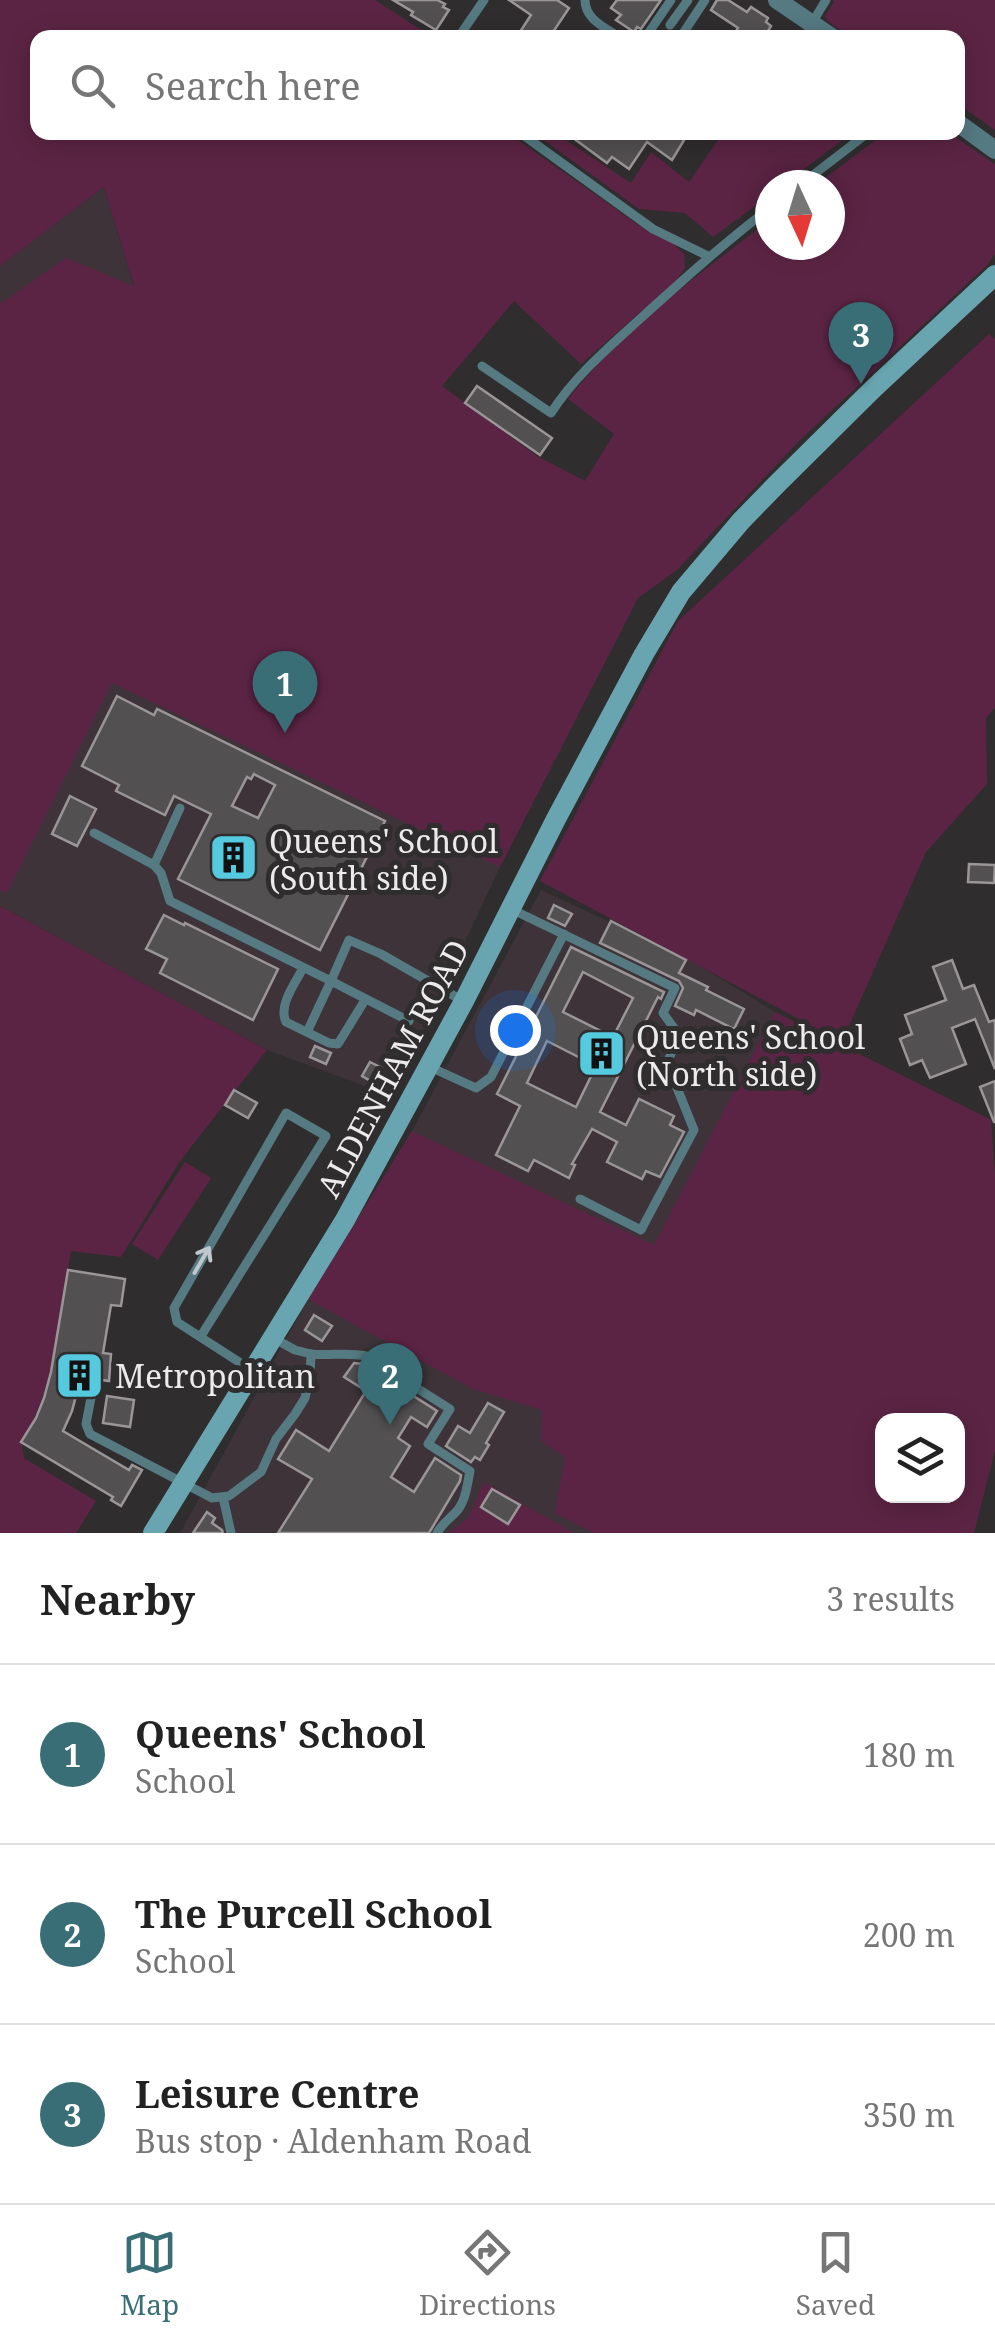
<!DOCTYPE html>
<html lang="en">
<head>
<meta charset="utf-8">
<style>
  body { margin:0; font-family:"Noto Serif",serif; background:#f6f6f6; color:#222 }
  .controls { position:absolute; right:30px; bottom:30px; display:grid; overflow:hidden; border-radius:20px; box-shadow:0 5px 25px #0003 }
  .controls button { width:90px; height:90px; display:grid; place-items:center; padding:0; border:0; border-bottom:2px solid #e0e0e0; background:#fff; color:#222; font:50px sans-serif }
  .compass { position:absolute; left:755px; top:170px; width:90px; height:90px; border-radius:50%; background:#fff; box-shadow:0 5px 25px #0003; rotate:176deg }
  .you { position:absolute; left:515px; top:1030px; width:35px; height:35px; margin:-25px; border:8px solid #fff; border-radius:50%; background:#1a73e8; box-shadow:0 0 0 15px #1a73e833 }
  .badge { display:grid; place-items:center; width:65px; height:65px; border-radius:50%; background:#396e77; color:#fff; font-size:32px; font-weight:700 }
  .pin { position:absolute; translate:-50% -82px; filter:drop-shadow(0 2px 5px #0008) }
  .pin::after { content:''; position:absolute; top:52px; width:35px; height:30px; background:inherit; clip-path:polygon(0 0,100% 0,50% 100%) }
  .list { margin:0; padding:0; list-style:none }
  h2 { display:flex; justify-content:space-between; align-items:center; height:130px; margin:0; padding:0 40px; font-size:42px }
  h2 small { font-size:32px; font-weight:400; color:#767676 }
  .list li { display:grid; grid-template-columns:65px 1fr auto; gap:30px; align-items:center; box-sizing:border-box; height:180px; padding:0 40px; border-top:2px solid #e0e0e0 }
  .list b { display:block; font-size:38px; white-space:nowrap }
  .list p { margin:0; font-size:32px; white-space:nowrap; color:#767676 }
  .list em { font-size:32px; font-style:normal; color:#767676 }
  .icon { flex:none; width:55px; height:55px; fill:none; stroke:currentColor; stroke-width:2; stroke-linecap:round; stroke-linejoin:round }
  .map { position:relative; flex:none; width:995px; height:1533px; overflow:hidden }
  .search { position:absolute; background:#fff; box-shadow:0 5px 25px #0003; left:30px; right:30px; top:30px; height:110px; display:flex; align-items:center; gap:25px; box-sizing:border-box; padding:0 35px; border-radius:20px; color:#767676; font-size:38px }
  .sheet { height:670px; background:#fff }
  nav { display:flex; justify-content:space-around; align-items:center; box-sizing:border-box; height:140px; border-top:2px solid #e0e0e0; background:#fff; font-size:28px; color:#767676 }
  nav a { display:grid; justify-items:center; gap:5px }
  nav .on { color:#396e77 }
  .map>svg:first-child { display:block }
</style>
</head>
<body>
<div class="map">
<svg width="995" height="1533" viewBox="0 0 995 1533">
  <rect width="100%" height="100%" fill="#302d2e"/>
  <!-- built -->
  <g fill="#3d3338" fill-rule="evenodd">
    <polygon points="104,187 134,287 638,598 500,867 396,1088 365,1086 267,1050 0,906 0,266"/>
    <path d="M 541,890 L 689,959 L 775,1012 L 991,1120 L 995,1178 L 995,1450 L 974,1533 L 180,1533 L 308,1299 L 412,1131 ZM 882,1420 L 958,1420 L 958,1496 L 882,1496 Z"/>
  </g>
  <!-- green -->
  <g fill="#5c2444" fill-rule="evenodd">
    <path d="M 0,0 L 375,0 L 432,37 L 38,38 L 38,132 L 508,133 L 637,224 L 672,242 L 684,254 L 685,268 L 676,281 L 581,364 L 514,301 L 442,386 L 537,456 L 585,481 L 614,434 L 568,399 C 623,329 699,274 770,220 L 770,245 L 830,245 L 830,185 L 816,185 L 885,133 L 949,133 L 995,164 L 995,254 L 987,265 L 800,440 L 677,570 L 638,598 L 500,867 L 112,683 L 7,893 L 0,890 L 0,304 L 66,258 L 134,286 L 104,187 L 0,266 Z"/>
    <polygon points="833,0 995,0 995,130 958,104 958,38 851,37 827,21 825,16 834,2"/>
    <polygon points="534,133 555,133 631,183 651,152 689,182 723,133 852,133 783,185 770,185 770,195 713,237 685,213 639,209"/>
    <polygon points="989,334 995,339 995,708 986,718 987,784 926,852 842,1042 540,881 678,621"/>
    <path d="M 0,906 L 267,1050 L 180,1161 L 121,1257 L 71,1251 C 60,1316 57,1385 21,1442 L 24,1458 L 96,1501 L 76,1533 L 0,1533 Z"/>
    <path d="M 775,1012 L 991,1120 L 995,1178 L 995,1450 L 974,1533 L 593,1533 L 555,1513 L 565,1457 L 541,1441 L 542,1410 L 473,1389 L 308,1299 L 412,1131 L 654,1245 ZM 882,1420 L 958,1420 L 958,1496 L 882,1496 Z"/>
    <polygon points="185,1162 211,1178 158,1260 132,1244"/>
    <polygon points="484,1482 574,1533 449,1533 469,1517"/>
  </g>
  <!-- building -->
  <g fill="#535051" stroke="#9a9698" stroke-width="2.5" fill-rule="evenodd">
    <polygon points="393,0 437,0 445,4 443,7 449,10 436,30 411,15 413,12"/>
    <polygon points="509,0 557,0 569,8 549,38 516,38 531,15"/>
    <polygon points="617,0 661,0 641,29 637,27 634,32 616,20 621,15 611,8"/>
    <polygon points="717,0 728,0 747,12 751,7 768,18 766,22 771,26 764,38 732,38 738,28 711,10"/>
    <polygon points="565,132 689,132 672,160 647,142 629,169 612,157 607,163"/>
    <polygon points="477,386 552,438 540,455 465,403"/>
    <path d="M 117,696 L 154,715 L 157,709 L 385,821 L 320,950 L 178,879 L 211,814 L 174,796 L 165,815 L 116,791 L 119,785 L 82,766 ZM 254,774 L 275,785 L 258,818 L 232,806 L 247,777 L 251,779 Z"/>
    <polygon points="70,796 96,809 77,846 52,834"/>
    <polygon points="969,864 995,865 994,883 968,882"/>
    <polygon points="554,905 572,914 565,926 548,918"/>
    <polygon points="164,915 184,925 185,923 278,969 253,1020 160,973 167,959 146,949"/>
    <polygon points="611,921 686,960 679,973 708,987 706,990 744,1009 734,1029 696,1010 694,1015 675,1006 683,988 679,981 600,943"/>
    <path d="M 571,947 L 664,992 L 661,999 L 658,997 L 600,1112 L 626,1125 L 639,1099 L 674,1116 L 670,1125 L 684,1132 L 660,1177 L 646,1171 L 642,1179 L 607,1162 L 617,1142 L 592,1129 L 572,1164 L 575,1165 L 569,1178 L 534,1160 L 528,1171 L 496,1155 L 520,1106 L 497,1094 ZM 583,972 L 633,998 L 613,1037 L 563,1012 ZM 547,1041 L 596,1066 L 576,1107 L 527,1083 Z"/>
    <polygon points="952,960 963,989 974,985 989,1022 995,1020 995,1069 975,1019 952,1028 966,1064 930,1078 922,1060 910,1065 900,1039 912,1034 905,1015 946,1000 933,967"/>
    <polygon points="315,1046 331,1053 326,1064 310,1057"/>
    <polygon points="370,1062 382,1068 374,1083 362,1076"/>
    <polygon points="995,1081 995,1122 994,1122 980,1087"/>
    <polygon points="234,1090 257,1103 248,1118 225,1105"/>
    <polygon points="68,1270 125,1279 121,1306 111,1305 103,1353 111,1354 109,1381 102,1380 95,1374 87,1378 81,1377 72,1411 63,1431 129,1470 132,1465 142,1470 121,1506 111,1500 113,1497 21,1442 36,1418 44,1398 51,1372"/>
    <polygon points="314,1315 332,1326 322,1341 305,1330"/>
    <polygon points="354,1363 363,1364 437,1411 427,1427 411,1417 398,1438 410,1446 391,1477 414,1492 435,1458 461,1475 460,1481 429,1533 278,1533 312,1479 278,1459 296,1430 329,1451 366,1391 344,1377"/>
    <polygon points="107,1396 134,1400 130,1427 103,1423"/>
    <polygon points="488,1403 504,1412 486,1443 489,1445 480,1460 475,1457 471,1462 446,1446 458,1426 470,1433"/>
    <polygon points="492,1489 520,1505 508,1524 481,1507"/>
    <polygon points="207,1512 215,1518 212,1523 222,1530 223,1533 193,1533"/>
  </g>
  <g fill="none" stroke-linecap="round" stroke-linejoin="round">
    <!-- lane -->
    <g stroke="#557a82" stroke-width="9">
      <path d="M 585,0 C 585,20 606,28 621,38"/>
      <polyline points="812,23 826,0"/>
      <polyline points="670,25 688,0"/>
      <polyline points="458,38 484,0"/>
      <polyline points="645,38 671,0"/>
      <polyline points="680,38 705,0"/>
      <polyline points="519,132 653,229 708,256"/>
      <polyline points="800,185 869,132"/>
      <path d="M 482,366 L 551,413 C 575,376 608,348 641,318 C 683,280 725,242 770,208"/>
      <polyline points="94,833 154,865 161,873 170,901 331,981 349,940 381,954 463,1001"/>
      <polyline points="154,865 180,808"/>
      <polyline points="511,909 675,988 663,1013 679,1035 667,1063 694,1130 641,1230 580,1199"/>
      <path d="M 303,968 C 295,984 278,1005 286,1022 L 329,1043 L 338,1044 L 365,1000"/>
      <polyline points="307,1032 331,981 409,1021"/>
      <polyline points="430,1067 476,1088 491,1077 564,934"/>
      <polyline points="201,1336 326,1136 286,1113 174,1308 177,1322 253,1371"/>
      <path d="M 311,1354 C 329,1356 348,1352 366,1356 L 450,1409 L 428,1444 L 470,1471 C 467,1485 466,1502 455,1513 C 448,1520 442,1524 437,1533"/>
      <polyline points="94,1382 86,1424 90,1434 212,1498 229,1496 261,1472 276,1439 295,1414 305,1398 310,1377 311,1354 295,1350 275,1339"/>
      <polyline points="223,1497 231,1533"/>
    </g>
    <!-- street -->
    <g stroke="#557a82" stroke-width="18">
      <polyline points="777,0 833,38"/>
      <polyline points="958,123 995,150"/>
    </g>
    <!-- secondary -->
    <polyline stroke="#68a5b1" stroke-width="20" points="153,1533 345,1220 464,1001 556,819 644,654 681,592 741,521 777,484 874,388 995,275"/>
  </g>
  <!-- one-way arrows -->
  <defs><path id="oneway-shaft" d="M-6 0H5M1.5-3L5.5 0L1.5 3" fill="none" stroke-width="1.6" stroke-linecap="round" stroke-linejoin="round" transform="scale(2.5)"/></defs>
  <use stroke="#bfc8cc" href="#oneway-shaft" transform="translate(202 1260) rotate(-60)"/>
  <!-- icons -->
  <defs>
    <symbol id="building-square" viewBox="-11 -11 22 22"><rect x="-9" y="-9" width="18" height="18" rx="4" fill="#55cadf" stroke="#302d2e"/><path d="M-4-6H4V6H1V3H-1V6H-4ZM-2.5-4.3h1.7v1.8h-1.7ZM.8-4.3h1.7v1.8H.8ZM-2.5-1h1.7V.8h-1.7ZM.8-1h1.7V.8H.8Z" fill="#111"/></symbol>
  </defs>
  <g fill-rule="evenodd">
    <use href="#building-square" x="206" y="830" width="55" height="55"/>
    <use href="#building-square" x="574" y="1026" width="55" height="55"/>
    <use href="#building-square" x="52" y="1348" width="55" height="55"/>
  </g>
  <g text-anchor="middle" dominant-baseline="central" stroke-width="10" stroke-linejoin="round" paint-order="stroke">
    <!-- poi labels -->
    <g font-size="32" fill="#eceaeb" stroke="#302d2e" text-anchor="start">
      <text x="269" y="840">Queens' School<tspan x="269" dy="37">(South side)</tspan></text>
      <text x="636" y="1036">Queens' School<tspan x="636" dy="37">(North side)</tspan></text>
      <text x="115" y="1375">Metropolitan</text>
    </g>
    <!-- street labels -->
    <g font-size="32" fill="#eceaeb" stroke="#302d2e">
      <text transform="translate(392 1068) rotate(-62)">ALDENHAM ROAD</text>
    </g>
  </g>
</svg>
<div class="controls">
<button><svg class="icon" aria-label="layers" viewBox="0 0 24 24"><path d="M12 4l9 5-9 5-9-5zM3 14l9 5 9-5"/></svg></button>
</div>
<svg class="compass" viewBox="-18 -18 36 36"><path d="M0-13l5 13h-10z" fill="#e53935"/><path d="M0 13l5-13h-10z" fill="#767676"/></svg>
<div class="you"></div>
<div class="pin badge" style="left:285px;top:733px">1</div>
<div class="pin badge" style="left:390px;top:1425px">2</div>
<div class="pin badge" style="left:861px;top:384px">3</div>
<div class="search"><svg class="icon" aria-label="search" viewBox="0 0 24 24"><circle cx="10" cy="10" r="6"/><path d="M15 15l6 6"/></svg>Search here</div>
</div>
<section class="sheet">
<h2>Nearby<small>3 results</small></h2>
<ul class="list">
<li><span class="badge">1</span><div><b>Queens' School</b><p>School</p></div><em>180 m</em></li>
<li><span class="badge">2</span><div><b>The Purcell School</b><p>School</p></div><em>200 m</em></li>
<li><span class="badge">3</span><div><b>Leisure Centre</b><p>Bus stop · Aldenham Road</p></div><em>350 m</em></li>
</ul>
</section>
<nav>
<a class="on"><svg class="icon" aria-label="map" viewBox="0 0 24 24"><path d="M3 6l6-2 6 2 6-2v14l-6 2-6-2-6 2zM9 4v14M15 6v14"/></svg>Map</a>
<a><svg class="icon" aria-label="directions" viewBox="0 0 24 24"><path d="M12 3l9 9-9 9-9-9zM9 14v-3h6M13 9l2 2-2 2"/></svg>Directions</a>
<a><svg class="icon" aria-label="saved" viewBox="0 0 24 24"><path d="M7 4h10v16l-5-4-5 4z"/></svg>Saved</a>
</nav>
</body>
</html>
